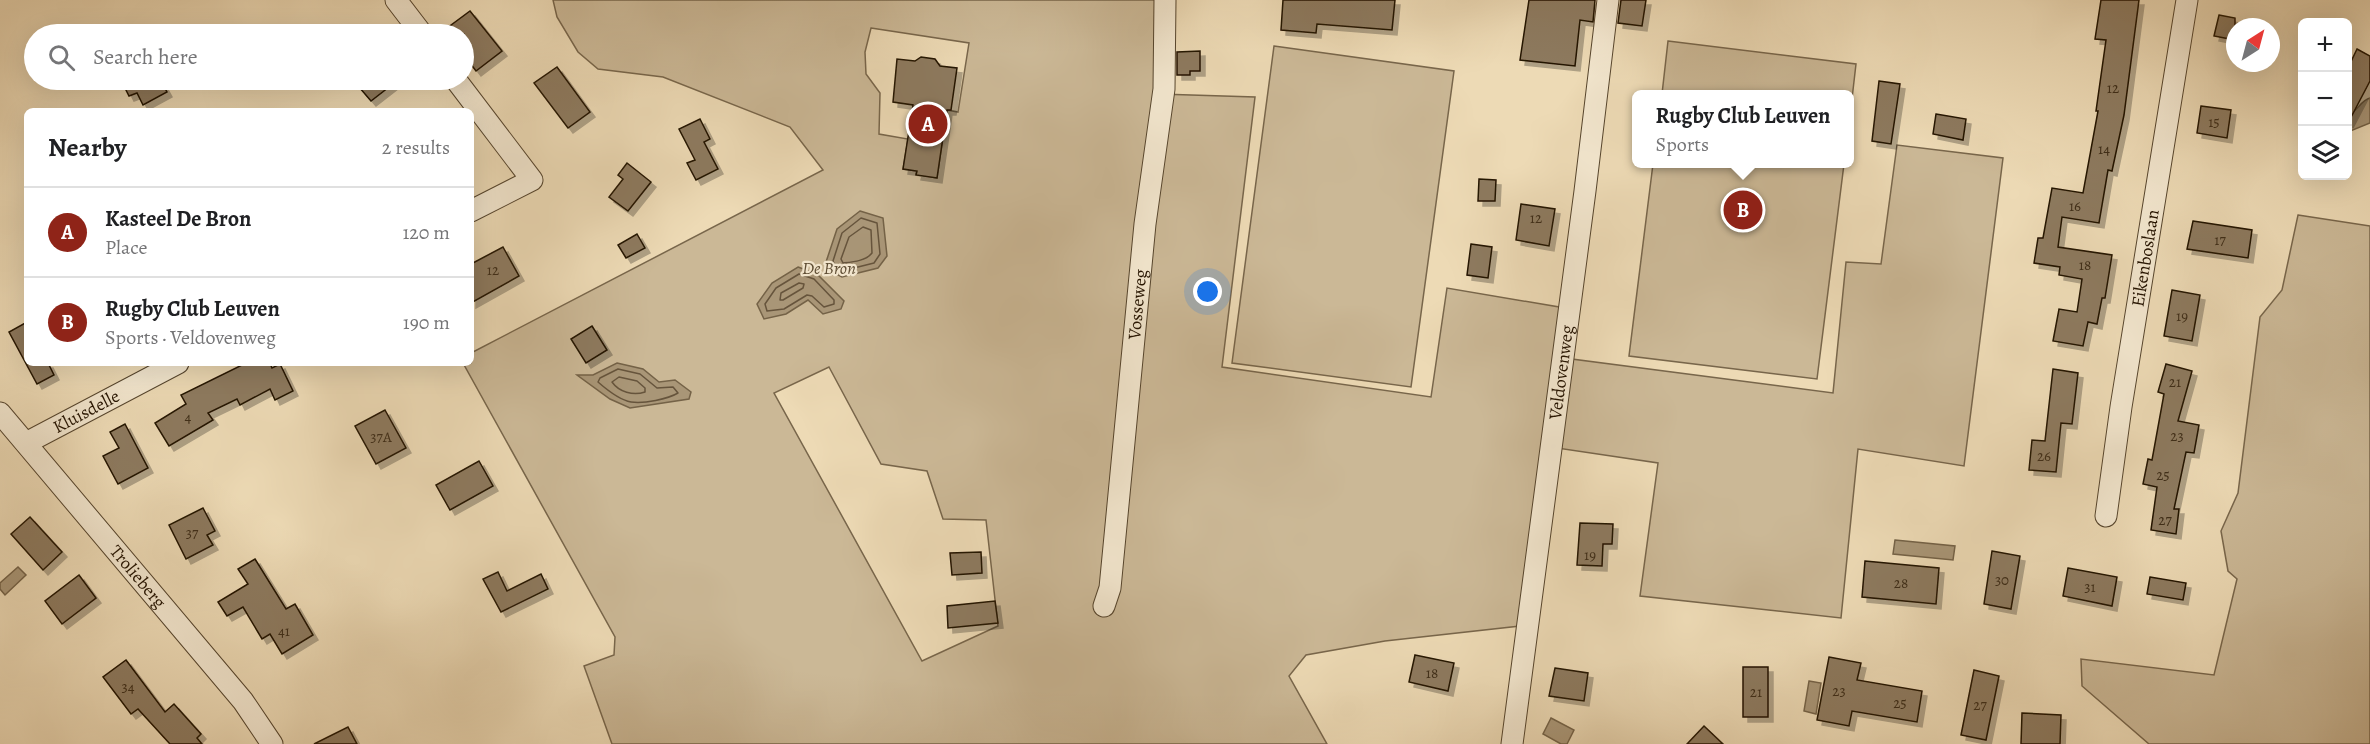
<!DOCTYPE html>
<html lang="en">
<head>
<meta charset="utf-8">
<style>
  body { margin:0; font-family:Alegreya,serif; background:#f6f6f6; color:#202124 }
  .controls { position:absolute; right:18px; top:18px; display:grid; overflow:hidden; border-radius:9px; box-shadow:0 6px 24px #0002 }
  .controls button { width:54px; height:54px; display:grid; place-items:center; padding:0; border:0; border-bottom:2px solid #e0e0e0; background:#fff; color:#202124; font:30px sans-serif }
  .compass { position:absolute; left:2226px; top:18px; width:54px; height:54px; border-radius:50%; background:#fff; box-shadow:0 6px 24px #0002; rotate:36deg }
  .you { position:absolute; left:1208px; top:292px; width:21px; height:21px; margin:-15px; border:4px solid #fff; border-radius:50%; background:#1a73e8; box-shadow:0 0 0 9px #1a73e833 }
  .badge { display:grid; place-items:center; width:39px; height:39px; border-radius:50%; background:#8f2418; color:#fff; font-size:20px; font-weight:700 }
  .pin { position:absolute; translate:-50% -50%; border:3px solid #fff; box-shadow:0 2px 6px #0006 }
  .popup { position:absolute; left:1632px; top:90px; width:222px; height:78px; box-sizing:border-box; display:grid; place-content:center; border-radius:9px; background:#fff; filter:drop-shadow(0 2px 4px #0005); font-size:20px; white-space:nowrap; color:#757577 }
  .popup b { font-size:22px; color:#202124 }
  .popup::after { content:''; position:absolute; left:50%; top:100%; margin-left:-12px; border:12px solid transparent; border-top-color:#fff }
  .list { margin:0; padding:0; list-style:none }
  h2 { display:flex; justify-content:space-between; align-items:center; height:78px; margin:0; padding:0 24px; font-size:26px }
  h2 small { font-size:20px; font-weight:400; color:#757577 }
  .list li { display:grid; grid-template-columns:39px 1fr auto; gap:18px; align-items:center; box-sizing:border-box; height:90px; padding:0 24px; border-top:2px solid #e0e0e0 }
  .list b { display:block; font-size:22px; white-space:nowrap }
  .list p { margin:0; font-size:20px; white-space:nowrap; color:#757577 }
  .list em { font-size:20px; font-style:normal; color:#757577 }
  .icon { flex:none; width:33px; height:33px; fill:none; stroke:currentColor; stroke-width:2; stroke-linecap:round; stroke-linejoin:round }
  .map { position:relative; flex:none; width:2370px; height:744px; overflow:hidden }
  .search { position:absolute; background:#fff; box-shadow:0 6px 24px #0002; left:24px; top:24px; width:450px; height:66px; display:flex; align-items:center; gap:15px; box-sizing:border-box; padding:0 21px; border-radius:33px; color:#757577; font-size:22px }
  .panel { position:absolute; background:#fff; box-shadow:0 6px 24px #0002; left:24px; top:108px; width:450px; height:258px; border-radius:9px }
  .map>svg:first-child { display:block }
</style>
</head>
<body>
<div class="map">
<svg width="2370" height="744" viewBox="0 0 2370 744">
  <defs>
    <filter id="shadow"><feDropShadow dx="5" dy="5" stdDeviation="0" flood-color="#0004"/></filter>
  </defs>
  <rect width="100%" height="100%" fill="#eddab5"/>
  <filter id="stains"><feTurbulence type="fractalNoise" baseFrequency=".00333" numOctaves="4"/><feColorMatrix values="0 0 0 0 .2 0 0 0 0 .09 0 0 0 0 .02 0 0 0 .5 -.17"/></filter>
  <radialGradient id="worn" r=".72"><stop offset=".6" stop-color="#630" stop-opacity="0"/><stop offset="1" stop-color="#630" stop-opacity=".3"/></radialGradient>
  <!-- green -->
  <g fill="#cbb896" stroke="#78664b" stroke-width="1.5" fill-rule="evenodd">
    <path d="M 553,0 L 1161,0 L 1159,94 L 1255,97 L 1222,367 L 1431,397 L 1447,288 L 1565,308 L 1572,359 L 1833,393 L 1846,262 L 1881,264 L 1897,145 L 2003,158 L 1964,466 L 1858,449 L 1841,618 L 1640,596 L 1658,463 L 1544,446 L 1520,626 L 1385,641 L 1306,655 L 1289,676 L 1327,744 L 612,744 L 584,666 L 614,655 L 615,637 L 463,363 L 471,363 L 471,353 L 823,170 L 790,127 L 663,77 L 598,69 L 578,52 L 557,17 ZM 871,28 L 969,43 L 958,112 L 947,110 L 937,178 L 916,174 L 917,171 L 903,169 L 908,139 L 879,134 L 880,93 L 866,74 L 865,52 ZM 829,367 L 881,464 L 927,471 L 943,519 L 986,520 L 998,626 L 922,661 L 774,393 Z"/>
    <polygon points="1668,41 1856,64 1850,116 1850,94 1662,94"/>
    <polygon points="1274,46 1454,71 1411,387 1232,363"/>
    <polygon points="1653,164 1844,164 1817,379 1629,356"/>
    <polygon points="2298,215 2370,226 2370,744 2149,744 2082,686 2081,659 2214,675 2237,579 2228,571 2221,531 2238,493 2260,317 2282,290"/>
  </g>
  <!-- water -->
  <g fill="#a99677" stroke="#746247" stroke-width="1.5">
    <path d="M 2370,98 L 2370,123 L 2348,132 L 2348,115 C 2357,112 2361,100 2370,98 Z"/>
    <polygon points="860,211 883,218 887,256 878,268 842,277 832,272 826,262 837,229"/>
    <polygon points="798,267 817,274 844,301 841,309 823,314 808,300 786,314 764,319 757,304 772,283"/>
    <polygon points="617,363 643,369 659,382 675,380 691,392 689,399 630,408 610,399 577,375 593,375"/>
    <polygon points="1895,540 1955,546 1953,560 1893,554"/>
    <polygon points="18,567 26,575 5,595 0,589 0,583"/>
    <polygon points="1809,681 1821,683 1816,714 1804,711"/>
    <polygon points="1551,718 1574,730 1567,744 1561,744 1543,734"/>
  </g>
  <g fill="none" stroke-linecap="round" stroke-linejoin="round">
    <!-- shore -->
    <g stroke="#66543c" stroke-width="1.5">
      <polygon points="861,218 877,223 880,254 874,263 842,271 836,268 833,261 842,233"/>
      <path d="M 863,227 L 871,230 L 872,253 C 866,261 852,262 843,263 L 841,259 L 849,237 Z"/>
      <polygon points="799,274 814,279 834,300 834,304 824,307 812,296 807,295 784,309 767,311 765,304 776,288"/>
      <polygon points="799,283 804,284 803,288 783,300 780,300 781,293"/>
      <path d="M 618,369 L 640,374 L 657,388 L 673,387 L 678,393 C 668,399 644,404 631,402 C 619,400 606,389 598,382 L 600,378 Z"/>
      <path d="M 619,377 L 637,381 L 645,388 L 645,392 C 633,396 619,392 612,382 Z"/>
    </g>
  </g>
  <!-- building -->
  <g fill="#8d7a5e" stroke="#241300" stroke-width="1.5" filter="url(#shadow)">
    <polygon points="1283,0 1395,0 1392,30 1317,24 1316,33 1281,30"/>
    <polygon points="1529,0 1595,0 1593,22 1580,20 1575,66 1520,60"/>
    <polygon points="1621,0 1646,0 1642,26 1618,23"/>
    <polygon points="2101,0 2139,0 2124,115 2112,171 2108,170 2099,223 2062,217 2058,247 2112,255 2105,298 2102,298 2097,324 2088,322 2083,346 2053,341 2059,309 2077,312 2082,279 2059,275 2060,267 2034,263 2038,238 2043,238 2052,188 2083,193 2098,111 2096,111 2106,40 2095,39"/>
    <polygon points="470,11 502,51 476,71 464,55 464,34 439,34"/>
    <polygon points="2219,15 2235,18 2235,40 2214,36"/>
    <polygon points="2357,49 2370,56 2370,81 2348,123 2348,68"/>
    <polygon points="1200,51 1200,71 1190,71 1190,75 1177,75 1177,52"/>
    <polygon points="921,57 935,59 940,66 957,68 951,110 947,110 937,178 916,175 917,171 903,169 913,105 893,102 897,59 915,61"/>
    <polygon points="557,67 590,112 568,128 534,83"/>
    <polygon points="121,80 164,80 161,81 167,92 143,105 137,93 129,96"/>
    <polygon points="353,80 398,80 371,101"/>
    <polygon points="1879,81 1900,84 1891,144 1872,141"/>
    <polygon points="2201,106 2231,110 2227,138 2197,133"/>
    <polygon points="1936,114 1966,119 1963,140 1933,134"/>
    <polygon points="700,119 710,139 704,142 718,169 696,180 687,163 695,160 679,129"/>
    <polygon points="627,163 651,182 628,211 609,197 623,179 618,175"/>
    <polygon points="1479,179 1496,180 1495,201 1478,201"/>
    <polygon points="1521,204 1555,209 1549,246 1516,240"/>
    <polygon points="2193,221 2252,230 2248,258 2187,249"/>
    <polygon points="637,234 645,248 626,258 618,245"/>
    <polygon points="1471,244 1492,247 1488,278 1467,275"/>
    <polygon points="503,247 519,276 471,303 471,264"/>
    <polygon points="2172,290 2200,295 2192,341 2164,336"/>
    <polygon points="27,322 27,363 48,363 54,375 37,384 9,332"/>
    <polygon points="592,326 607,350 586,363 571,339"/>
    <polygon points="246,363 270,363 272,368 280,364 293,391 275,400 270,389 240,405 237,399 208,413 213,420 169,446 155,423 186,404 181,395"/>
    <polygon points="2166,364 2192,371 2178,421 2199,425 2194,453 2186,452 2174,509 2179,509 2176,534 2151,530 2157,487 2143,484 2148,459 2152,460 2164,394 2158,392"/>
    <polygon points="2053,369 2078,373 2072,424 2061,423 2056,472 2029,470 2032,440 2045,441"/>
    <polygon points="385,410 406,448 376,464 355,426"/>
    <polygon points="125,424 148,468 118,484 103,456 119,448 110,432"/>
    <polygon points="479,461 493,486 450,510 436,485"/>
    <polygon points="203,508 215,531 207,535 213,545 186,559 169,525"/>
    <polygon points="30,517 62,552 43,570 11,534"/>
    <polygon points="1580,523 1613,524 1612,544 1603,544 1602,566 1577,565"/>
    <polygon points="1992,551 2020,556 2011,609 1984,604"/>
    <polygon points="981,552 982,573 952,575 950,553"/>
    <polygon points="255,559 286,609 295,604 313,635 282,654 270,634 262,639 243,607 227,616 218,602 248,584 238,569"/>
    <polygon points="1865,561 1939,568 1936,604 1862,597"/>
    <polygon points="2068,568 2117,577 2112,606 2063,596"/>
    <polygon points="498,572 507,591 541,574 548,589 501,612 483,579"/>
    <polygon points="79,575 96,598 62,624 45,601"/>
    <polygon points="2150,577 2186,583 2183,600 2147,594"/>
    <polygon points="995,601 998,623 948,628 947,606"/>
    <polygon points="1415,655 1454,663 1448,691 1409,682"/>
    <polygon points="1829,657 1861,663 1857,680 1922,691 1917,722 1852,711 1849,726 1817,720"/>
    <polygon points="126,660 165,712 174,704 201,734 197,738 202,744 170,744 138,709 131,714 103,677"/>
    <rect x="1743" y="667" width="25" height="50"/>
    <polygon points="1555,668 1588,673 1584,701 1549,696"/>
    <polygon points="1974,670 1999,676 1986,740 1961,735"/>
    <polygon points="2022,713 2061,715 2060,744 2021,744"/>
    <polygon points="1704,726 1723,744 1687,744"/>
    <polygon points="348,727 357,744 314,744"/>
  </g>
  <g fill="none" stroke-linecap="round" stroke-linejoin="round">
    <defs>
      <g id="minor">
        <polyline points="396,0 422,34"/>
        <polyline points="456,80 532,180 471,211"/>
        <path id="s1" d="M 0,413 L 243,701 L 272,744"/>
        <path id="s2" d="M 26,443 L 178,363"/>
        <path id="s3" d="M 2106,516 L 2121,407 L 2187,0"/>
        <path id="s4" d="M 1104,606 L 1110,588 L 1145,224 L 1164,89 L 1165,0"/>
        <path id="s5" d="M 1512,744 L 1585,191 L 1608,0"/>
      </g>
    </defs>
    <!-- minor casing -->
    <use href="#minor" stroke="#56452d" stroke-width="23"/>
    <!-- minor -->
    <use href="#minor" stroke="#f3e7cf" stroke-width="21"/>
  </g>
  <g text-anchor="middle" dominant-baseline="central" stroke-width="4.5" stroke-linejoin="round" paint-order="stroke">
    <!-- number labels -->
    <g font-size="15" fill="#3e2d18">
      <text x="2113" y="88">12</text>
      <text x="2214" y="122">15</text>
      <text x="2104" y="149">14</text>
      <text x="2075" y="206">16</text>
      <text x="1536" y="218">12</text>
      <text x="2220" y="240">17</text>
      <text x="2085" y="265">18</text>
      <text x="493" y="270">12</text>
      <text x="2182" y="316">19</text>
      <text x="2175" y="382">21</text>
      <text x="188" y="417">4</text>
      <text x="2177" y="436">23</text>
      <text x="381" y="437">37A</text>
      <text x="2044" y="456">26</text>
      <text x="2163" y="475">25</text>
      <text x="2165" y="520">27</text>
      <text x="192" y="533">37</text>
      <text x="1590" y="555">19</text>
      <text x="2002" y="580">30</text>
      <text x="1901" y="583">28</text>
      <text x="2090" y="587">31</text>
      <text x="284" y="631">41</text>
      <text x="1432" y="673">18</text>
      <text x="128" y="687">34</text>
      <text x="1839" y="691">23</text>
      <text x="1756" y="692">21</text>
      <text x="1900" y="703">25</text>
      <text x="1980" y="705">27</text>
    </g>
    <!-- street labels -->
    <g font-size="18" fill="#241300" stroke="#f3e7cf">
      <text stroke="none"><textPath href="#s3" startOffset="261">Eikenboslaan</textPath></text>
      <text stroke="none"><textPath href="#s4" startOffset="304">Vosseweg</textPath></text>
      <text stroke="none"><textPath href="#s5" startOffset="375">Veldovenweg</textPath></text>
      <text stroke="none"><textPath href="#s2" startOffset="68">Kluisdelle</textPath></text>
      <text stroke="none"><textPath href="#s1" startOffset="214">Trolieberg</textPath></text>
    </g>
    <!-- park labels -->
    <g font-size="18" font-style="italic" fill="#5e4d34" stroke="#f3e7cf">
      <text x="829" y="268">De Bron</text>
    </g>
  </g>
  <rect width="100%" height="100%" filter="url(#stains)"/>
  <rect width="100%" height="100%" fill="url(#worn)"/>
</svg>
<div class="controls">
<button>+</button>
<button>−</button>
<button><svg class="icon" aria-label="layers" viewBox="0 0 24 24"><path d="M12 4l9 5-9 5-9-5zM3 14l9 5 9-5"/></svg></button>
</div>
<svg class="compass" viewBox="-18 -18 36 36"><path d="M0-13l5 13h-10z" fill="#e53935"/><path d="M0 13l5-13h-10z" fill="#757577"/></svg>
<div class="you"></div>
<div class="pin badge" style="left:928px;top:124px">A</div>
<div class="pin badge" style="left:1743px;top:210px">B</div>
<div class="popup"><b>Rugby Club Leuven</b>Sports</div>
<div class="search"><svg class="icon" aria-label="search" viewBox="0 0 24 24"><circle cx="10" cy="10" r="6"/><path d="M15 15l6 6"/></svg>Search here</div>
<section class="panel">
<h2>Nearby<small>2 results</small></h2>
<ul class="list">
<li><span class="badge">A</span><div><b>Kasteel De Bron</b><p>Place</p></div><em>120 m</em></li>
<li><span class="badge">B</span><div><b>Rugby Club Leuven</b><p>Sports · Veldovenweg</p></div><em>190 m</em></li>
</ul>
</section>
</div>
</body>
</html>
